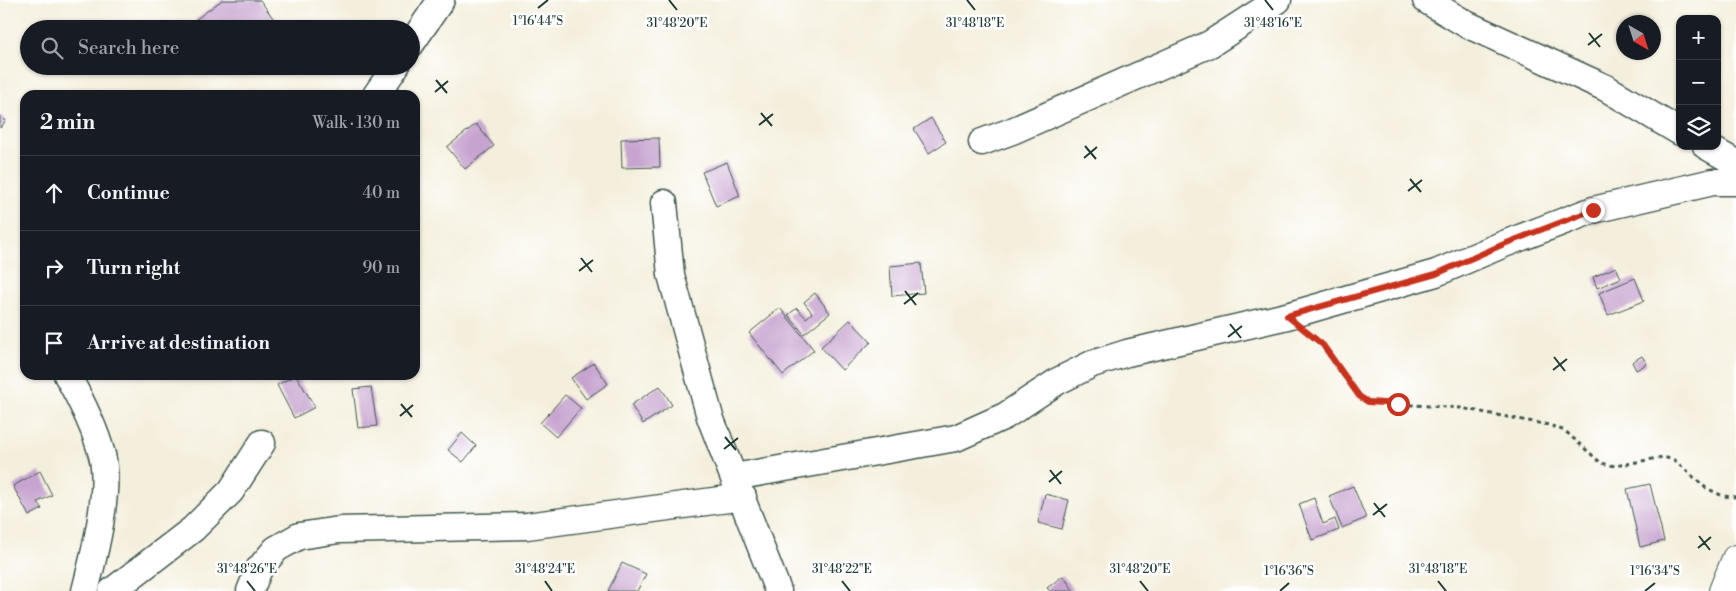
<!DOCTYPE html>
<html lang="en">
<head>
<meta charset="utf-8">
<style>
  body { margin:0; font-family:"Libre Bodoni",serif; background:#20242c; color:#f1f3f6 }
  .controls { position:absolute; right:15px; top:15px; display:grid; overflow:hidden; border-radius:10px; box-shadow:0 1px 4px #0004 }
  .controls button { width:45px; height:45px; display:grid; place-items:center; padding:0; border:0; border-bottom:1px solid #363941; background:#171b24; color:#f1f3f6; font:25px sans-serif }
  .compass { position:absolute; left:1616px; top:15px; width:45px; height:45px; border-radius:50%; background:#171b24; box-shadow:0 1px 4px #0004; rotate:141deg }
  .stop { position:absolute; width:15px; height:15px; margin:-11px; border:4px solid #c8321e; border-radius:50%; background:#fff }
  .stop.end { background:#c8321e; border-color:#fff; box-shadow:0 1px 5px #0008 }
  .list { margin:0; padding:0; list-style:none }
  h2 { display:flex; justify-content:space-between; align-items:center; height:65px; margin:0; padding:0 20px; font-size:21px }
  h2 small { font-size:16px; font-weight:400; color:#9ea1a6 }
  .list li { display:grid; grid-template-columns:32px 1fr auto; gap:15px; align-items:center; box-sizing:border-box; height:75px; padding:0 20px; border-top:1px solid #363941 }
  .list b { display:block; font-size:19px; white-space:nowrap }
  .list em { font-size:16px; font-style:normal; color:#9ea1a6 }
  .icon { flex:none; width:28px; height:28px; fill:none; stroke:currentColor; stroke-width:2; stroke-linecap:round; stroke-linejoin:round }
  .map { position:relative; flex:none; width:1736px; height:591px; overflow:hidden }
  .search { position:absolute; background:#171b24; box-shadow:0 1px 4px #0004; left:20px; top:20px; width:400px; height:55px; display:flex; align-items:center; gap:12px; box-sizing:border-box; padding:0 18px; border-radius:28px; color:#9ea1a6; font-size:19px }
  .panel { position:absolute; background:#171b24; box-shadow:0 1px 4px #0004; left:20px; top:90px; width:400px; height:290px; border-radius:15px }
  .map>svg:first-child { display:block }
</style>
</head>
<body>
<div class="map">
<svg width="1736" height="591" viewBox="0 0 1736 591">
  <rect width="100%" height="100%" fill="#fff"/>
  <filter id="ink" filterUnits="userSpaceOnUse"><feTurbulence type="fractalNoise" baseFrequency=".02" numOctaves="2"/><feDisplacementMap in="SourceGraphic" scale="10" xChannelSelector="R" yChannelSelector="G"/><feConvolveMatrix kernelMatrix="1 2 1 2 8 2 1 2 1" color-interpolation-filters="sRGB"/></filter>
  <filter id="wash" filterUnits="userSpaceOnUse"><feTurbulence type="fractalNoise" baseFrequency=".0096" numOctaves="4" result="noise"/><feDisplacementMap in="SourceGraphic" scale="20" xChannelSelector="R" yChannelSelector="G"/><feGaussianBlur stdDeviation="1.12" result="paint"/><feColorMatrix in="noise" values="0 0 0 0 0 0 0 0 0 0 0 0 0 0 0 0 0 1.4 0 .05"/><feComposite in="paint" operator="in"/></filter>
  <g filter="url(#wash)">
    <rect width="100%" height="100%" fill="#f4efdd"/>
    <g id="blocks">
      <!-- building -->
      <g fill="#c7a4d0">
        <polygon points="222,0 260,0 281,29 201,29 195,20"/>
        <polygon points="0,115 6,121 0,128"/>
        <polygon points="931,118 946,142 929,153 914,129"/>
        <polygon points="476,124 494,146 465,169 447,147"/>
        <polygon points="659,138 660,167 622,168 621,139"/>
        <polygon points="727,162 740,196 716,206 702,172"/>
        <polygon points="921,263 924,293 892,296 890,266"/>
        <polygon points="1616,267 1621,278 1597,288 1593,277"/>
        <polygon points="1635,278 1644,301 1608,315 1599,293"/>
        <polygon points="815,293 830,313 804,334 788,315 797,308 806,318 812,313 804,302"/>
        <polygon points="780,308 814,350 783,375 749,333"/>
        <polygon points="850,320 871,342 842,370 821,347"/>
        <polygon points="1642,356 1647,364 1636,370 1632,362"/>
        <polygon points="594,363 608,384 586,399 571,378"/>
        <polygon points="296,375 315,407 294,418 277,385"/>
        <polygon points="660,386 672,405 643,424 631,405"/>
        <polygon points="371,387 377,426 358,428 353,389"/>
        <polygon points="565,395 581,408 556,437 540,423"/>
        <polygon points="462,433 476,446 463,462 448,450"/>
        <polygon points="40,471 52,495 38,502 42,509 29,516 13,486"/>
        <polygon points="1650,484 1664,541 1640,547 1627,489"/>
        <polygon points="1353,486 1366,518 1342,528 1329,496"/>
        <polygon points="1045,494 1069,500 1062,529 1038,523"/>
        <polygon points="1314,498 1323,524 1335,519 1339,530 1312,540 1299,504"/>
        <polygon points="622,563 646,574 637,591 608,591"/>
        <polygon points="1063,576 1074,591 1050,591 1047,588"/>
      </g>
    </g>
  </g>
  <g filter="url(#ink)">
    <use href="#blocks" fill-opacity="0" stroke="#3f584d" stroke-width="1"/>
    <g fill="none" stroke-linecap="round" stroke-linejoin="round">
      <defs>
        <g id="minor">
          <polyline points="1426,0 1466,24 1606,88 1680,132"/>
          <polyline points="411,44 441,0"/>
          <polyline points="376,95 396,66"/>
          <polyline points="982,142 1012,131 1210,44 1278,0"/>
          <polyline points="1706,146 1736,163"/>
          <polyline points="664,203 671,275 710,417 778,591"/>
          <path d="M 67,375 C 81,400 95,428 102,455 C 111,490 94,556 85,591"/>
          <polyline points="734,477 956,438 1005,416 1058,381 1092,364 1127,353 1287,316 1436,273 1504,244 1593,210 1713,182 1736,182"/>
          <polyline points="112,591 193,529 231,491 262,443"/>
          <polyline points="250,591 259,569 276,549 299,536 339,530 527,526 743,497"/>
        </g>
        <polyline id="tertiary" points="1723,591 1736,559"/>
      </defs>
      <!-- minor casing -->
      <use href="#minor" stroke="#3f584d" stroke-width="29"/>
      <!-- tertiary casing -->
      <use href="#tertiary" stroke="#3f584d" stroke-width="30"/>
      <!-- path -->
      <path stroke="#3f584d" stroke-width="3" stroke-dasharray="4 4" stroke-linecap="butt" d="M 1313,336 C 1334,356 1347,388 1368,402 L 1461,408 L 1549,425 L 1565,431 L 1601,463 L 1615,466 L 1663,457 L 1674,460 L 1706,488 L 1723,496 L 1736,497"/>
      <!-- minor -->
      <use href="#minor" stroke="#fff" stroke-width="26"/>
      <!-- tertiary -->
      <use href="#tertiary" stroke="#fff" stroke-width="28"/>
    </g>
  </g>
  <g fill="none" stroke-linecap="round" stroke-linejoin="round" filter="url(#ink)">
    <!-- route -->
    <polyline stroke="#c8321e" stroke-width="6" points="1398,404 1368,402 1359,396 1323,345 1287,316 1436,274 1504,244 1593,210"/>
  </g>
  <!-- ticks -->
  <path fill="none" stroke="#1f3d34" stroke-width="2" d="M 669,0 L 677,10M 967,0 L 975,10M 1265,0 L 1273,10M 538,8 L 548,0M 1589,33 L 1600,47M 1588,45 L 1602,34M 436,80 L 447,93M 435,92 L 448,81M 761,113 L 772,126M 759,125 L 773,114M 1085,146 L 1096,159M 1084,158 L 1097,147M 1410,179 L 1421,192M 1408,191 L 1422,180M 581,258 L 592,272M 579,271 L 593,260M 905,291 L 916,305M 904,304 L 918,293M 1230,324 L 1241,338M 1228,337 L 1242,326M 1554,357 L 1565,371M 1553,370 L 1567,359M 401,404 L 412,417M 400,416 L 413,405M 725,437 L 736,450M 724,449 L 738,438M 1050,470 L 1061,484M 1049,482 L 1062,471M 1374,503 L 1385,517M 1373,515 L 1387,504M 1699,536 L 1710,550M 1698,548 L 1711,537M 247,581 L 255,591M 545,581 L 552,591M 842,581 L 850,591M 1140,581 L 1148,591M 1438,581 L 1446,591M 1280,591 L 1289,583M 1645,591 L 1655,583"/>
  <g font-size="12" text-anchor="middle" fill="#1f3d34" stroke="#fff" stroke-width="5" stroke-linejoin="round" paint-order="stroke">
    <text x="538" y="25">1°16'44"S</text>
    <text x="677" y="27">31°48'20"E</text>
    <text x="975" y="27">31°48'18"E</text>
    <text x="1273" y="27">31°48'16"E</text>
    <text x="247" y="573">31°48'26"E</text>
    <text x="545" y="573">31°48'24"E</text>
    <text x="842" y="573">31°48'22"E</text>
    <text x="1140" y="573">31°48'20"E</text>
    <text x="1438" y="573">31°48'18"E</text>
    <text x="1289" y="575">1°16'36"S</text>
    <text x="1655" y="575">1°16'34"S</text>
  </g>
</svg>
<div class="controls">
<button>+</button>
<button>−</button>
<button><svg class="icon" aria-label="layers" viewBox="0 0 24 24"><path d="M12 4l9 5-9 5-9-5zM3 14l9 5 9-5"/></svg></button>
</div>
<svg class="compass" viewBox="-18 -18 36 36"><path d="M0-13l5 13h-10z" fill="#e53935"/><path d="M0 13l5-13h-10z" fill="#9ea1a6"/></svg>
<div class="stop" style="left:1398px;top:404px"></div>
<div class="stop end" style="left:1593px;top:210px"></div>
<div class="search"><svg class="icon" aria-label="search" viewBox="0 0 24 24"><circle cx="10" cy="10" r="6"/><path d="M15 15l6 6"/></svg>Search here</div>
<section class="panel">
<h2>2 min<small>Walk · 130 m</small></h2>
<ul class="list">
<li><svg class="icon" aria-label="ahead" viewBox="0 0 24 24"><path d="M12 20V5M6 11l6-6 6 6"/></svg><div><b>Continue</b></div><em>40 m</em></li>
<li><svg class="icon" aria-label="right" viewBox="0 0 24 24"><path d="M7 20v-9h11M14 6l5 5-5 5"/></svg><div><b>Turn right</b></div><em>90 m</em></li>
<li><svg class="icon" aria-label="arrive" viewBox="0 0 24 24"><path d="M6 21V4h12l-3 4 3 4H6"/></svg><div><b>Arrive at destination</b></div></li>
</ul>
</section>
</div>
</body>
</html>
